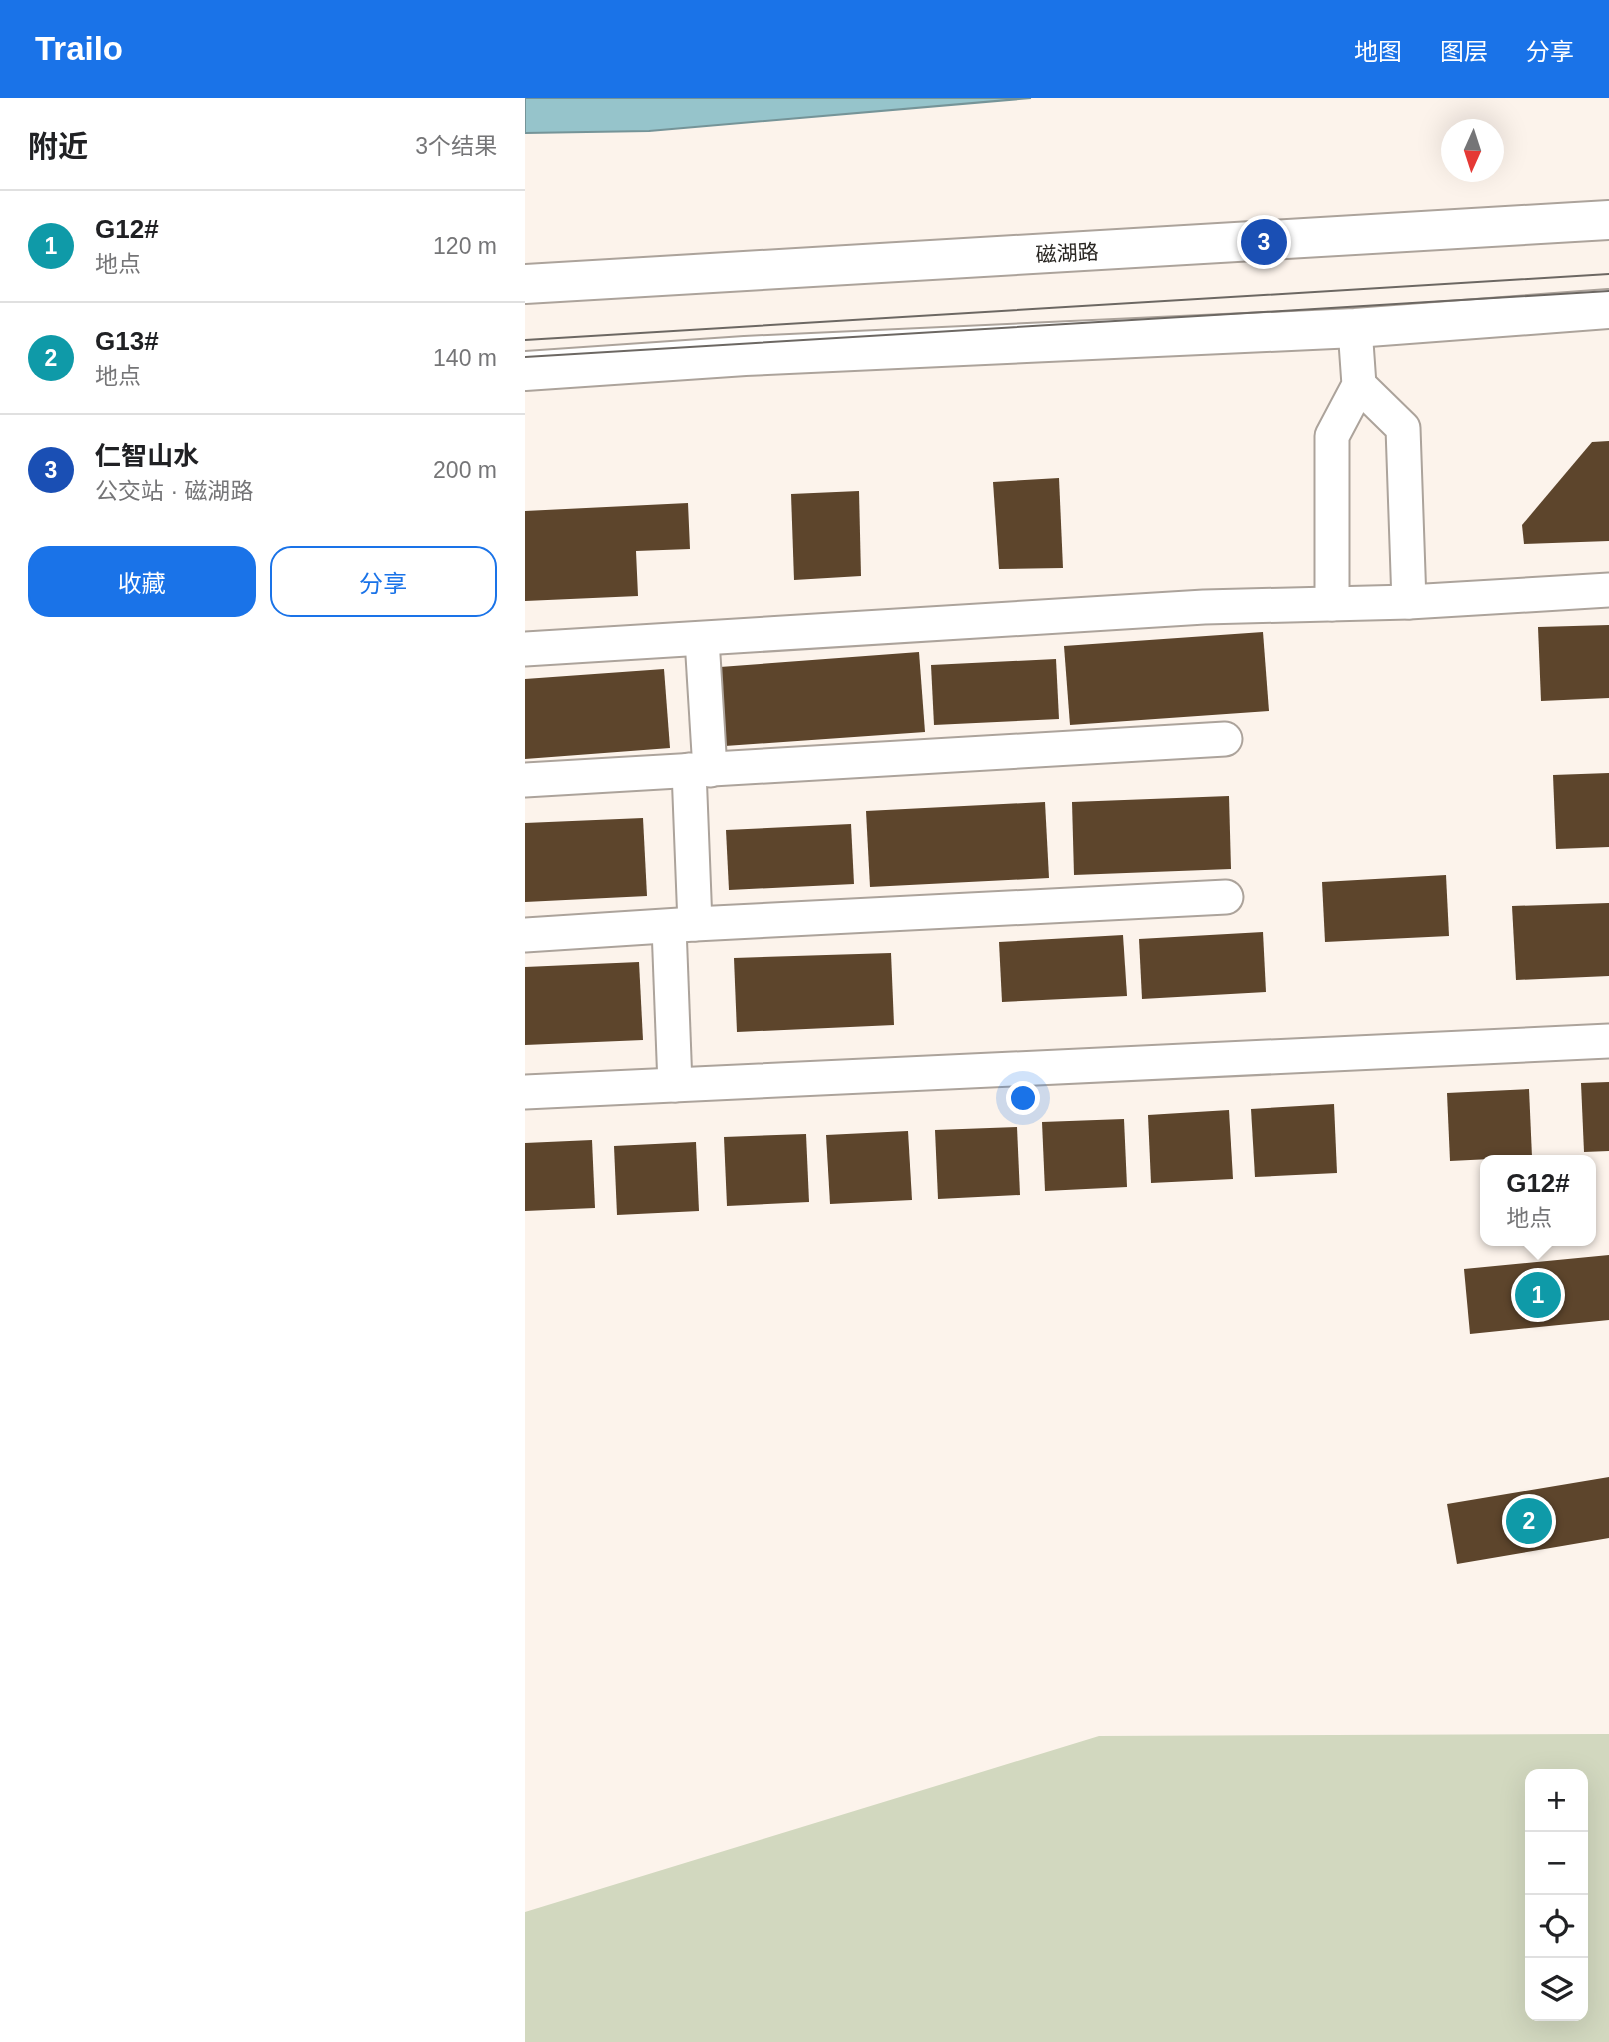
<!DOCTYPE html>
<html lang="zh">
<head>
<meta charset="utf-8">
<style>
  body { margin:0; font-family:Helvetica,"Noto Sans SC",sans-serif; background:#f6f6f6; color:#202124 }
  .controls { position:absolute; right:21px; bottom:21px; display:grid; overflow:hidden; border-radius:14px; box-shadow:0 7px 28px #0002 }
  .controls button { width:63px; height:63px; display:grid; place-items:center; padding:0; border:0; border-bottom:2px solid #e0e0e0; background:#fff; color:#202124; font:35px sans-serif }
  .compass { position:absolute; left:916px; top:21px; width:63px; height:63px; border-radius:50%; background:#fff; box-shadow:0 7px 28px #0002; rotate:183deg }
  .you { position:absolute; left:499px; top:1001px; width:24px; height:24px; margin:-18px; border:5px solid #fff; border-radius:50%; background:#1a73e8; box-shadow:0 0 0 10px #1a73e833 }
  .badge { display:grid; place-items:center; width:46px; height:46px; border-radius:50%; background:#1a73e8; color:#fff; font-size:23px; font-weight:700 }
  .pin { position:absolute; translate:-50% -50%; border:4px solid #fff; box-shadow:0 2px 7px #0006 }
  .popup { position:absolute; left:955px; top:1057px; width:116px; height:91px; box-sizing:border-box; display:grid; place-content:center; border-radius:14px; background:#fff; filter:drop-shadow(0 2px 5px #0005); font-size:23px; white-space:nowrap; color:#757577 }
  .popup b { font-size:26px; color:#202124 }
  .popup::after { content:''; position:absolute; left:50%; top:100%; margin-left:-14px; border:14px solid transparent; border-top-color:#fff }
  .list { margin:0; padding:0; list-style:none }
  h2 { display:flex; justify-content:space-between; align-items:center; height:91px; margin:0; padding:0 28px; font-size:30px }
  h2 small { font-size:23px; font-weight:400; color:#757577 }
  .list li { display:grid; grid-template-columns:46px 1fr auto; gap:21px; align-items:center; box-sizing:border-box; height:112px; padding:0 28px; border-top:2px solid #e0e0e0 }
  .list b { display:block; font-size:26px; white-space:nowrap }
  .list p { margin:0; font-size:23px; white-space:nowrap; color:#757577 }
  .list em { font-size:23px; font-style:normal; color:#757577 }
  .actions { display:flex; gap:14px; padding:21px 28px }
  .actions a { flex:1; padding:16px 0; border:2px solid #1a73e8; border-radius:21px; text-align:center; font-size:24px; color:#1a73e8 }
  .actions .main { background:#1a73e8; color:#fff }
  .icon { flex:none; width:38px; height:38px; fill:none; stroke:currentColor; stroke-width:2; stroke-linecap:round; stroke-linejoin:round }
  .map { position:relative; flex:none; width:1084px; height:1944px; overflow:hidden }
  header { display:flex; align-items:center; gap:42px; box-sizing:border-box; height:98px; padding:0 35px; background:#1a73e8; color:#fff }
  header strong { font-size:33px }
  nav { display:flex; gap:38px; margin-inline-start:auto; font-size:24px }
  main { display:flex }
  aside { flex:1; background:#fff }
  .map>svg:first-child { display:block }
</style>
</head>
<body>
<header>
<strong>Trailo</strong>
<nav><a>地图</a><a>图层</a><a>分享</a></nav>
</header>
<main>
<aside>
<h2>附近<small>3个结果</small></h2>
<ul class="list">
<li><span class="badge" style="background:#0f9aa8">1</span><div><b>G12#</b><p>地点</p></div><em>120 m</em></li>
<li><span class="badge" style="background:#0f9aa8">2</span><div><b>G13#</b><p>地点</p></div><em>140 m</em></li>
<li><span class="badge" style="background:#1a4fb4">3</span><div><b>仁智山水</b><p>公交站 · 磁湖路</p></div><em>200 m</em></li>
</ul>
<div class="actions"><a class="main">收藏</a><a>分享</a></div>
</aside>
<div class="map">
<svg width="1084" height="1944" viewBox="0 0 1084 1944">
  <rect width="100%" height="100%" fill="#fcf3eb"/>
  <!-- green -->
  <path fill="#d2d8bf" fill-rule="evenodd" d="M 1084,1636 L 1084,1944 L 0,1944 L 0,1814 L 574,1638 ZM 1005,1676 L 1058,1676 L 1058,1918 L 1005,1918 Z"/>
  <!-- water -->
  <polygon fill="#96c4cb" stroke="#759498" stroke-width="2" points="0,0 506,0 124,33 0,35"/>
  <!-- building -->
  <g fill="#5d452c">
    <polygon points="1084,343 1084,443 999,446 997,427 1067,344"/>
    <polygon points="534,380 538,470 474,471 468,384"/>
    <polygon points="334,393 336,478 269,482 266,396"/>
    <polygon points="163,405 165,451 111,453 113,498 0,503 0,413"/>
    <polygon points="1084,527 1084,600 1016,603 1013,529"/>
    <polygon points="738,534 744,613 545,627 539,548"/>
    <polygon points="394,554 400,634 200,648 195,569"/>
    <polygon points="531,561 534,621 409,627 406,567"/>
    <polygon points="139,571 145,650 0,661 0,581"/>
    <polygon points="1084,675 1084,749 1031,751 1028,677"/>
    <polygon points="704,698 706,771 549,777 547,704"/>
    <polygon points="520,704 524,780 345,789 341,713"/>
    <polygon points="118,720 122,798 0,804 0,725"/>
    <polygon points="326,726 329,786 204,792 201,732"/>
    <polygon points="921,777 924,838 800,844 797,784"/>
    <polygon points="1084,805 1084,878 991,882 987,808"/>
    <polygon points="738,834 741,894 617,901 614,841"/>
    <polygon points="598,837 602,898 477,904 474,844"/>
    <polygon points="366,855 369,927 212,934 209,860"/>
    <polygon points="114,864 118,942 0,947 0,869"/>
    <polygon points="1084,984 1084,1053 1059,1054 1056,985"/>
    <polygon points="1004,991 1007,1059 925,1063 922,995"/>
    <polygon points="809,1006 812,1075 730,1079 726,1011"/>
    <polygon points="704,1012 708,1081 626,1085 623,1017"/>
    <polygon points="599,1021 602,1089 520,1093 517,1024"/>
    <polygon points="492,1029 495,1097 413,1101 410,1032"/>
    <polygon points="383,1033 387,1102 305,1106 301,1037"/>
    <polygon points="281,1036 284,1104 202,1108 199,1039"/>
    <polygon points="67,1042 70,1110 0,1113 0,1045"/>
    <polygon points="171,1044 174,1113 92,1117 89,1048"/>
    <polygon points="1084,1157 1084,1222 945,1236 939,1171"/>
    <polygon points="1084,1379 1084,1440 932,1466 922,1406"/>
  </g>
  <g fill="none" stroke-linecap="round" stroke-linejoin="round">
    <defs>
      <g id="street">
        <polyline points="834,287 878,330 884,504"/>
        <polyline points="807,506 807,338 834,287 830,230"/>
        <polyline points="177,541 185,672"/>
        <polyline points="0,551 679,509 884,504 1084,492"/>
        <polyline points="164,672 170,826"/>
        <polyline points="0,682 700,641"/>
        <polyline points="144,829 150,987"/>
        <polyline points="0,837 170,826 701,799"/>
        <polyline points="0,994 1084,943"/>
      </g>
      <g id="primary">
        <polyline points="0,186 1084,122"/>
        <polyline points="0,273 220,258 830,230 1084,211"/>
      </g>
    </defs>
    <!-- street casing -->
    <use href="#street" stroke="#aca39b" stroke-width="37"/>
    <!-- primary casing -->
    <use href="#primary" stroke="#aca39b" stroke-width="42"/>
    <!-- street -->
    <use href="#street" stroke="#fff" stroke-width="33"/>
    <!-- primary -->
    <use href="#primary" stroke="#fff" stroke-width="38"/>
    <!-- tram -->
    <g stroke="#6c6762" stroke-width="2">
      <polyline points="0,242 1084,176"/>
      <polyline points="0,259 1084,193"/>
    </g>
  </g>
  <g text-anchor="middle" dominant-baseline="central" stroke-width="7" stroke-linejoin="round" paint-order="stroke">
    <!-- street labels -->
    <g font-size="21" fill="#282521" stroke="#fff">
      <text transform="translate(542 155) rotate(-3)">磁湖路</text>
    </g>
  </g>
</svg>
<div class="controls">
<button>+</button>
<button>−</button>
<button><svg class="icon" aria-label="locate" viewBox="0 0 24 24"><circle cx="12" cy="12" r="6"/><path d="M12 2v4M12 18v4M2 12h4M18 12h4"/></svg></button>
<button><svg class="icon" aria-label="layers" viewBox="0 0 24 24"><path d="M12 4l9 5-9 5-9-5zM3 14l9 5 9-5"/></svg></button>
</div>
<svg class="compass" viewBox="-18 -18 36 36"><path d="M0-13l5 13h-10z" fill="#e53935"/><path d="M0 13l5-13h-10z" fill="#757577"/></svg>
<div class="you"></div>
<div class="pin badge" style="left:1013px;top:1197px;background:#0f9aa8">1</div>
<div class="popup"><b>G12#</b>地点</div>
<div class="pin badge" style="left:1004px;top:1423px;background:#0f9aa8">2</div>
<div class="pin badge" style="left:739px;top:144px;background:#1a4fb4">3</div>
</div>
</main>
</body>
</html>
